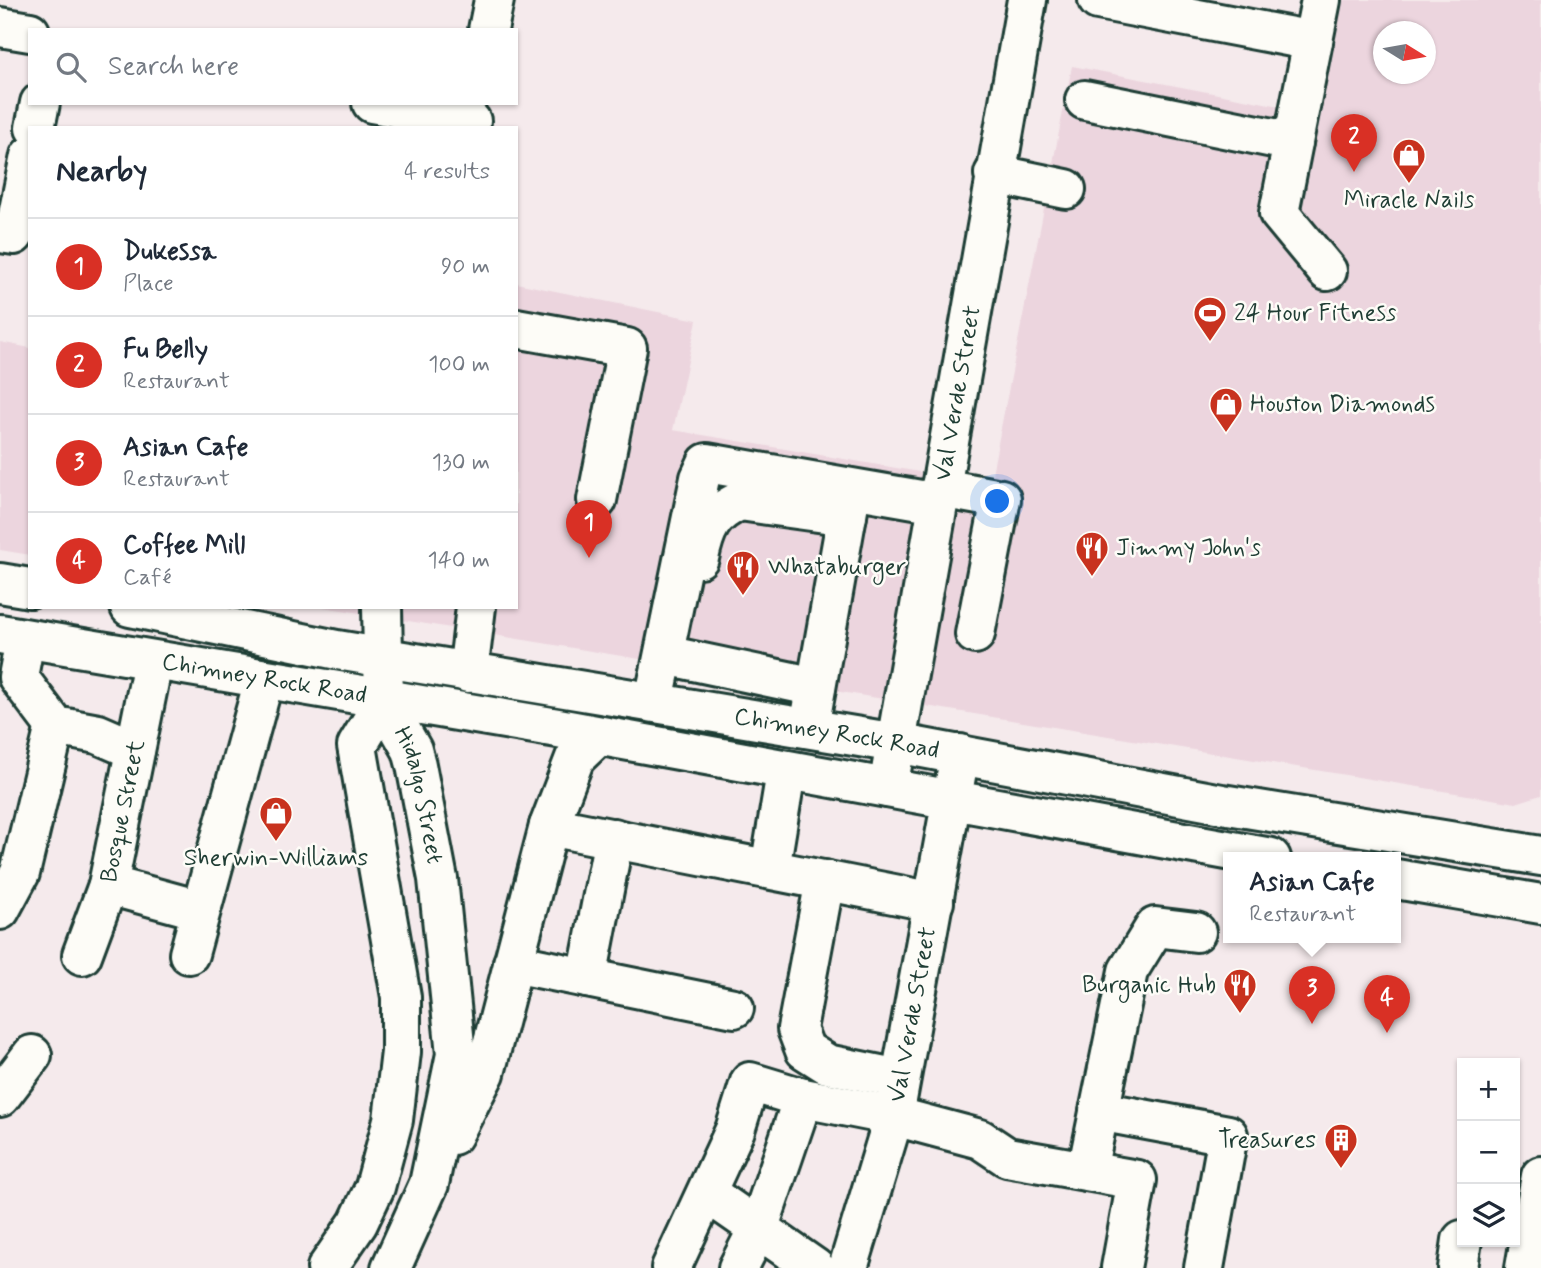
<!DOCTYPE html>
<html lang="en">
<head>
<meta charset="utf-8">
<style>
  body { margin:0; font-family:Mynerve,sans-serif; background:#f2f2f3; color:#1f2937 }
  .controls { position:absolute; right:21px; bottom:21px; display:grid; overflow:hidden; border-radius:0px; box-shadow:0 2px 5px #0004 }
  .controls button { width:63px; height:63px; display:grid; place-items:center; padding:0; border:0; border-bottom:2px solid #e0e1e3; background:#fff; color:#1f2937; font:35px sans-serif }
  .compass { position:absolute; left:1373px; top:21px; width:63px; height:63px; border-radius:50%; background:#fff; box-shadow:0 2px 5px #0004; rotate:101deg }
  .you { position:absolute; left:998px; top:502px; width:24px; height:24px; margin:-18px; border:5px solid #fff; border-radius:50%; background:#1a73e8; box-shadow:0 0 0 10px #1a73e833 }
  .badge { display:grid; place-items:center; width:46px; height:46px; border-radius:50%; background:#d93025; color:#fff; font-size:23px; font-weight:700 }
  .pin { position:absolute; translate:-50% -58px; filter:drop-shadow(0 2px 4px #0008) }
  .pin::after { content:''; position:absolute; top:37px; width:24px; height:21px; background:inherit; clip-path:polygon(0 0,100% 0,50% 100%) }
  .popup { position:absolute; left:1223px; top:852px; width:178px; height:91px; box-sizing:border-box; display:grid; place-content:center; border-radius:0px; background:#fff; filter:drop-shadow(0 2px 5px #0005); font-size:23px; white-space:nowrap; color:#747a83 }
  .popup b { font-size:26px; color:#1f2937 }
  .popup::after { content:''; position:absolute; left:50%; top:100%; margin-left:-14px; border:14px solid transparent; border-top-color:#fff }
  .list { margin:0; padding:0; list-style:none }
  h2 { display:flex; justify-content:space-between; align-items:center; height:91px; margin:0; padding:0 28px; font-size:30px }
  h2 small { font-size:23px; font-weight:400; color:#747a83 }
  .list li { display:grid; grid-template-columns:46px 1fr auto; gap:21px; align-items:center; box-sizing:border-box; height:98px; padding:0 28px; border-top:2px solid #e0e1e3 }
  .list b { display:block; font-size:26px; white-space:nowrap }
  .list p { margin:0; font-size:23px; white-space:nowrap; color:#747a83 }
  .list em { font-size:23px; font-style:normal; color:#747a83 }
  .icon { flex:none; width:38px; height:38px; fill:none; stroke:currentColor; stroke-width:2; stroke-linecap:round; stroke-linejoin:round }
  .map { position:relative; flex:none; width:1541px; height:1268px; overflow:hidden }
  .search { position:absolute; background:#fff; box-shadow:0 2px 5px #0004; left:28px; top:28px; width:490px; height:77px; display:flex; align-items:center; gap:18px; box-sizing:border-box; padding:0 24px; border-radius:0px; color:#747a83; font-size:26px }
  .panel { position:absolute; background:#fff; box-shadow:0 2px 5px #0004; left:28px; top:126px; width:490px; height:483px; border-radius:0px }
  .map>svg:first-child { display:block }
</style>
</head>
<body>
<div class="map">
<svg width="1541" height="1268" viewBox="0 0 1541 1268">
  <rect width="100%" height="100%" fill="#f5eaec"/>
  <filter id="ink" filterUnits="userSpaceOnUse"><feTurbulence type="fractalNoise" baseFrequency=".0143" numOctaves="2"/><feDisplacementMap in="SourceGraphic" scale="14" xChannelSelector="R" yChannelSelector="G"/><feConvolveMatrix kernelMatrix="1 2 1 2 8 2 1 2 1" color-interpolation-filters="sRGB"/></filter>
  <g filter="url(#ink)">
    <!-- built -->
    <g fill="#ecd5de" fill-rule="evenodd">
      <path d="M 1312,0 L 1541,0 L 1541,795 L 1516,803 L 323,607 L 516,607 L 516,283 L 697,320 L 673,430 L 990,484 L 1072,66 L 1290,108 ZM 1384,32 L 1426,32 L 1426,74 L 1384,74 Z"/>
      <polygon points="0,342 30,348 30,555 0,550"/>
    </g>
    <g fill="none" stroke-linecap="round" stroke-linejoin="round">
      <defs>
        <g id="minor">
          <polyline points="1098,0 1313,41"/>
          <polyline points="1321,0 1279,213 1327,271"/>
          <polyline points="0,27 30,32"/>
          <polyline points="488,30 494,0"/>
          <polyline points="1085,100 1293,142"/>
          <polyline points="372,103 471,121"/>
          <polyline points="35,128 40,103"/>
          <polyline points="994,174 1066,189"/>
          <polyline points="0,233 14,235 30,156"/>
          <polyline points="516,328 627,348 597,500"/>
          <polyline points="940,488 1001,499 975,634"/>
          <path d="M 699,558 C 705,529 711,514 740,501 L 847,516"/>
          <path id="s1" d="M 382,607 L 384,701 L 412,750 L 416,765 L 438,879 L 456,1054 L 429,1184 L 391,1268"/>
          <polyline points="25,639 18,677 55,726 98,734 135,750"/>
          <polyline points="665,655 816,687"/>
          <polyline points="468,673 476,607"/>
          <polyline points="654,701 700,478 707,463 938,503"/>
          <polyline points="809,728 851,492"/>
          <path id="s2" d="M 888,788 L 1027,0"/>
          <polyline points="549,826 934,902"/>
          <polyline points="770,869 786,772"/>
          <polyline points="825,880 797,1029 805,1050 827,1064 900,1079"/>
          <polyline points="108,885 200,910"/>
          <polyline points="0,910 20,873 55,726"/>
          <polyline points="189,954 264,680"/>
          <path id="s3" d="M 82,955 L 108,885 L 153,662"/>
          <polyline points="513,963 734,1008"/>
          <polyline points="587,978 614,838"/>
          <polyline points="0,1097 32,1055"/>
          <polyline points="1099,1111 1228,1135 1204,1268"/>
          <polyline points="453,1135 485,1073 549,826 575,758 598,736"/>
          <polyline points="1087,1171 1128,971 1155,927 1196,932"/>
          <polyline points="707,1193 815,1268"/>
          <polyline points="327,1268 358,1223 375,1187 393,1120 401,1052 401,997 357,746 384,701"/>
          <polyline points="671,1268 735,1130 750,1082 803,1098"/>
          <polyline points="738,1268 759,1227 803,1098 894,1116 980,1139 1007,1157 1137,1180 1121,1268"/>
          <path id="s4" d="M 848,1268 L 894,1116 L 960,754"/>
          <polyline points="1458,1268 1462,1240"/>
        </g>
        <g id="major">
          <polyline points="0,583 30,588"/>
          <path id="s5" d="M 130,607 L 337,650 L 896,743 L 1222,804 L 1541,856"/>
          <path id="s6" d="M 0,634 L 558,728 L 1271,858"/>
          <polyline points="1396,879 1541,904"/>
          <polyline points="1525,1268 1541,1176"/>
        </g>
      </defs>
      <!-- minor casing -->
      <use href="#minor" stroke="#1f3d34" stroke-width="44"/>
      <!-- major casing -->
      <use href="#major" stroke="#1f3d34" stroke-width="44"/>
      <!-- minor -->
      <use href="#minor" stroke="#fdfcf7" stroke-width="38"/>
      <!-- major -->
      <use href="#major" stroke="#fdfcf7" stroke-width="38"/>
    </g>
  </g>
  <!-- icons -->
  <defs>
    <symbol id="shop-pin" viewBox="-11 -11 22 30"><path d="M0 17L-7.5 6A9.5 9.5 0 1 1 7.5 6Z" fill="#c8321e" stroke="#fdfcf7"/><path d="M-5-2.5h2.3a2.7 3.5 0 0 1 5.4 0H5L5.5 6h-11ZM-1.5-2.5h3a1.5 2.3 0 0 0-3 0Z" fill="#fff"/></symbol>
    <symbol id="stadium-pin" viewBox="-11 -11 22 30"><path d="M0 17L-7.5 6A9.5 9.5 0 1 1 7.5 6Z" fill="#c8321e" stroke="#fdfcf7"/><path d="M0-5a6.5 5 0 1 0 0 10a6.5 5 0 1 0 0-10ZM-3.5-1.8h7v3.6h-7Z" fill="#fff"/></symbol>
    <symbol id="restaurant-pin" viewBox="-11 -11 22 30"><path d="M0 17L-7.5 6A9.5 9.5 0 1 1 7.5 6Z" fill="#c8321e" stroke="#fdfcf7"/><path d="M-5-6h1v4h1v-4h1v4h1v-4h1v5L-1.5 .5V6h-2V.5L-5-1ZM5-6V6H3V1.5H1.5Q1.5-4 5-6Z" fill="#fff"/></symbol>
    <symbol id="building-pin" viewBox="-11 -11 22 30"><path d="M0 17L-7.5 6A9.5 9.5 0 1 1 7.5 6Z" fill="#c8321e" stroke="#fdfcf7"/><path d="M-4-6H4V6H1V3H-1V6H-4ZM-2.5-4.3h1.7v1.8h-1.7ZM.8-4.3h1.7v1.8H.8ZM-2.5-1h1.7V.8h-1.7ZM.8-1h1.7V.8H.8Z" fill="#fff"/></symbol>
  </defs>
  <g fill-rule="evenodd">
    <use href="#shop-pin" x="1390" y="136" width="38" height="52"/>
    <use href="#stadium-pin" x="1191" y="294" width="38" height="52"/>
    <use href="#shop-pin" x="1207" y="385" width="38" height="52"/>
    <use href="#restaurant-pin" x="1073" y="529" width="38" height="52"/>
    <use href="#restaurant-pin" x="724" y="548" width="38" height="52"/>
    <use href="#shop-pin" x="257" y="794" width="38" height="52"/>
    <use href="#restaurant-pin" x="1221" y="966" width="38" height="52"/>
    <use href="#building-pin" x="1322" y="1121" width="38" height="52"/>
  </g>
  <g text-anchor="middle" dominant-baseline="central" stroke-width="5" stroke-linejoin="round" paint-order="stroke">
    <!-- poi labels -->
    <g font-size="24" fill="#1f3d34" stroke="#fdfcf7" text-anchor="start">
      <text x="1409" y="200" text-anchor="middle">Miracle Nails</text>
      <text x="1234" y="313">24 Hour Fitness</text>
      <text x="1250" y="404">Houston Diamonds</text>
      <text x="1116" y="548">Jimmy John's</text>
      <text x="768" y="567">Whataburger</text>
      <text x="276" y="858" text-anchor="middle">Sherwin-Williams</text>
      <text x="1216" y="985" text-anchor="end">Burganic Hub</text>
      <text x="1316" y="1140" text-anchor="end">Treasures</text>
    </g>
    <!-- street labels -->
    <g font-size="24" fill="#1f3d34" stroke="#fdfcf7">
      <text stroke="none"><textPath href="#s2" startOffset="401">Val Verde Street</textPath></text>
      <text stroke="none"><textPath href="#s6" startOffset="268">Chimney Rock Road</textPath></text>
      <text stroke="none"><textPath href="#s5" startOffset="718">Chimney Rock Road</textPath></text>
      <text stroke="none"><textPath href="#s1" startOffset="196">Hidalgo Street</textPath></text>
      <text stroke="none"><textPath href="#s3" startOffset="150">Bosque Street</textPath></text>
      <text stroke="none"><textPath href="#s4" startOffset="262">Val Verde Street</textPath></text>
    </g>
  </g>
</svg>
<div class="controls">
<button>+</button>
<button>−</button>
<button><svg class="icon" aria-label="layers" viewBox="0 0 24 24"><path d="M12 4l9 5-9 5-9-5zM3 14l9 5 9-5"/></svg></button>
</div>
<svg class="compass" viewBox="-18 -18 36 36"><path d="M0-13l5 13h-10z" fill="#e53935"/><path d="M0 13l5-13h-10z" fill="#747a83"/></svg>
<div class="you"></div>
<div class="pin badge" style="left:589px;top:558px">1</div>
<div class="pin badge" style="left:1354px;top:172px">2</div>
<div class="pin badge" style="left:1312px;top:1024px">3</div>
<div class="popup"><b>Asian Cafe</b>Restaurant</div>
<div class="pin badge" style="left:1387px;top:1033px">4</div>
<div class="search"><svg class="icon" aria-label="search" viewBox="0 0 24 24"><circle cx="10" cy="10" r="6"/><path d="M15 15l6 6"/></svg>Search here</div>
<section class="panel">
<h2>Nearby<small>4 results</small></h2>
<ul class="list">
<li><span class="badge">1</span><div><b>Dukessa</b><p>Place</p></div><em>90 m</em></li>
<li><span class="badge">2</span><div><b>Fu Belly</b><p>Restaurant</p></div><em>100 m</em></li>
<li><span class="badge">3</span><div><b>Asian Cafe</b><p>Restaurant</p></div><em>130 m</em></li>
<li><span class="badge">4</span><div><b>Coffee Mill</b><p>Café</p></div><em>140 m</em></li>
</ul>
</section>
</div>
</body>
</html>
